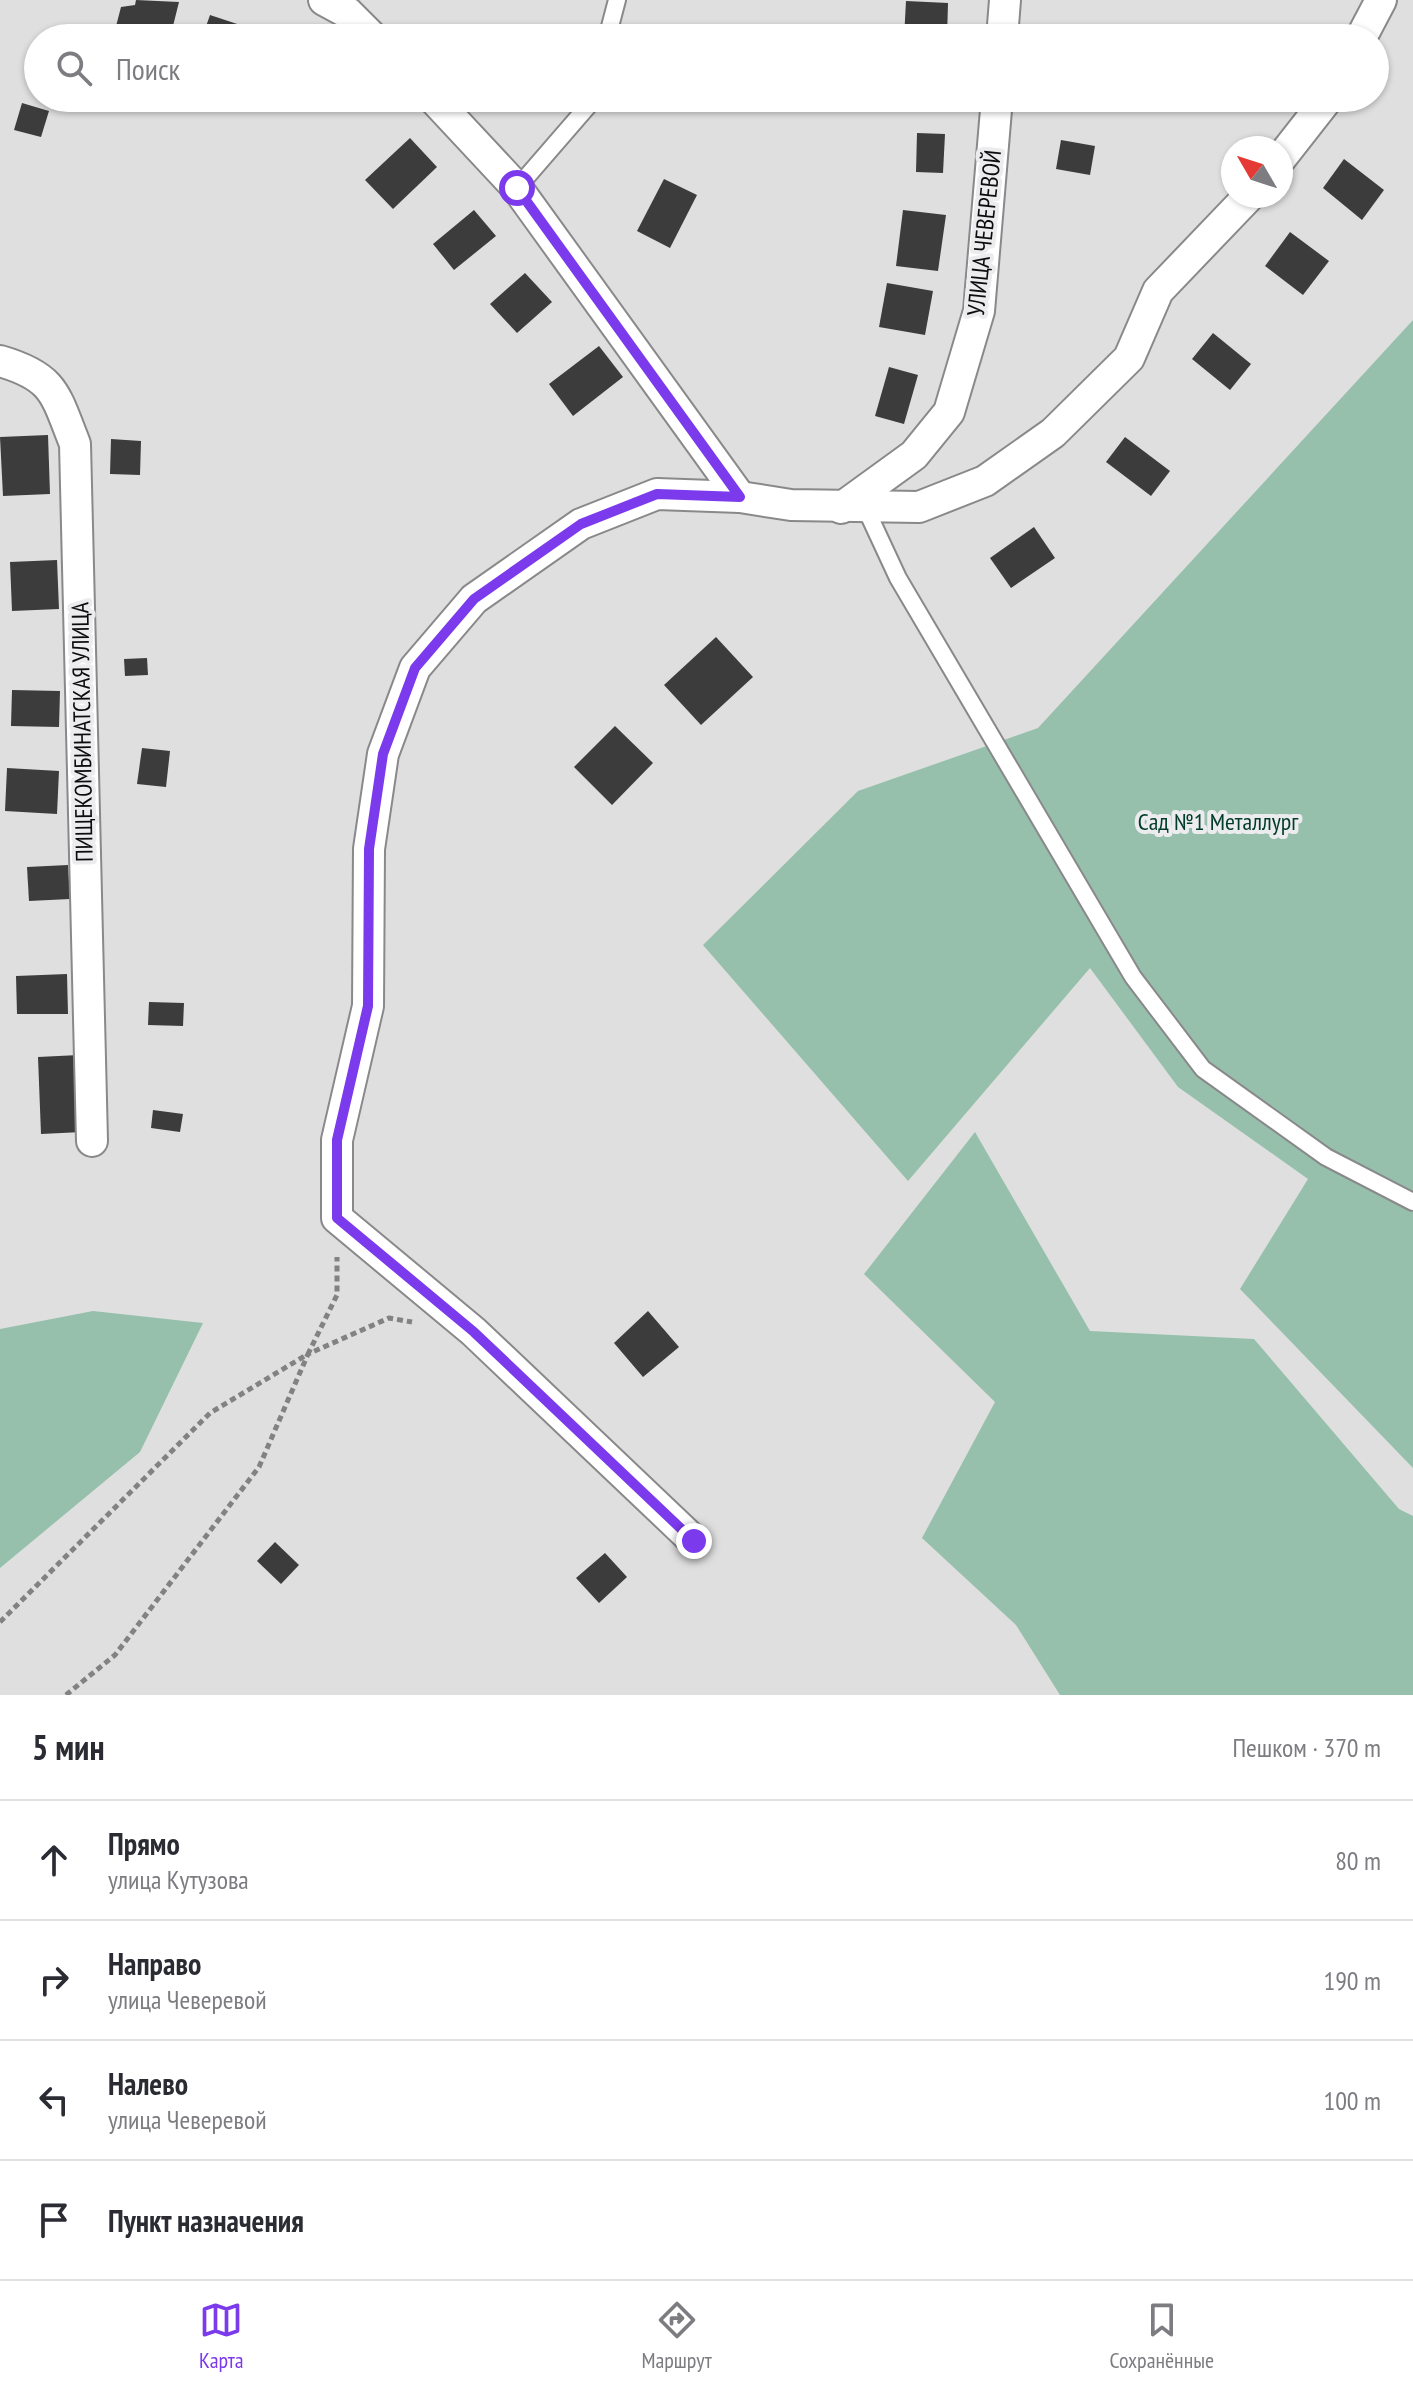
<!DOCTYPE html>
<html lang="ru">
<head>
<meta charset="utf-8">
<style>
  body { margin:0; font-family:"PT Sans Narrow",sans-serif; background:#f7f7f7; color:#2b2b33 }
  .compass { position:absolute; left:1221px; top:136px; width:72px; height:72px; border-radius:50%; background:#fff; box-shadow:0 2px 6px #0004; rotate:309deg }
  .stop { position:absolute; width:24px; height:24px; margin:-18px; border:6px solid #7c3aed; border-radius:50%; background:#fff }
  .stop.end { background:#7c3aed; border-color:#fff; box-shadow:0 2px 8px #0008 }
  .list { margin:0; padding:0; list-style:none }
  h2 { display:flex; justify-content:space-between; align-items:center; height:104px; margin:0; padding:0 32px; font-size:34px }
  h2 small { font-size:26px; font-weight:400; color:#7c7c81 }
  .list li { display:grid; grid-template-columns:52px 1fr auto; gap:24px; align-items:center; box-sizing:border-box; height:120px; padding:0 32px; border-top:2px solid #e1e1e2 }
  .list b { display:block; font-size:30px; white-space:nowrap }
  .list p { margin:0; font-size:26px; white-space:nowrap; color:#7c7c81 }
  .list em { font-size:26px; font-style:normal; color:#7c7c81 }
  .icon { flex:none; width:44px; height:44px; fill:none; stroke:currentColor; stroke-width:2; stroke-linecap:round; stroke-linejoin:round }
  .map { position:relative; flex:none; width:1413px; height:1695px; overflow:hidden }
  .search { position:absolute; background:#fff; box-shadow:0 2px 6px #0004; left:24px; right:24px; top:24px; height:88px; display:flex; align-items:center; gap:20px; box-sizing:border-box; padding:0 28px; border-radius:44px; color:#7c7c81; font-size:30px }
  .sheet { height:584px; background:#fff }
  nav { display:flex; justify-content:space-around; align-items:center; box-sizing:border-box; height:112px; border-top:2px solid #e1e1e2; background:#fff; font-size:22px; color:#7c7c81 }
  nav a { display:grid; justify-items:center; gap:4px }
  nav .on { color:#7c3aed }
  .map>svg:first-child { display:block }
</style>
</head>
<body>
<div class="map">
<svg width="1413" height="1695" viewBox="0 0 1413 1695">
  <rect width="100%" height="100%" fill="#dfdfe0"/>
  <!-- green -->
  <g fill="#96c0ac">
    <polygon points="1413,320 1413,1468 1240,1289 1308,1179 1178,1087 1090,968 908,1181 703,945 858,791 1038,728"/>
    <polygon points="975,1132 1090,1331 1254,1339 1399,1509 1413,1516 1413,1695 1060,1695 1016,1625 922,1538 995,1402 864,1274"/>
    <polygon points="93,1311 203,1323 140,1452 0,1568 0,1329"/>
  </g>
  <!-- building -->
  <g fill="#3c3c3d">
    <polygon points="136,0 179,2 170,38 114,34 121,7 135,5"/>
    <polygon points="906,1 948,3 947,38 904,38"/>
    <polygon points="210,15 258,31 256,38 202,38"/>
    <polygon points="22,103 49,111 41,137 14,130"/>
    <polygon points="917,133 945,134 943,173 916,172"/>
    <polygon points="410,138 437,167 393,209 365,180"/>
    <polygon points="1061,140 1095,146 1090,175 1056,169"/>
    <polygon points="1344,159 1384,190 1362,220 1323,188"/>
    <polygon points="664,179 697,195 670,248 637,231"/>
    <polygon points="474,210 496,236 454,270 433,244"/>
    <polygon points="903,210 946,215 938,271 896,266"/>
    <polygon points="1290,232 1329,261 1303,295 1265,266"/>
    <polygon points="525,273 552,302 517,333 490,304"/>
    <polygon points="887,283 933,291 925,335 879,327"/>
    <polygon points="1213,333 1251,364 1230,390 1192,359"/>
    <polygon points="599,346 623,377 573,416 549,384"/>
    <polygon points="889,367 918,375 904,424 875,416"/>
    <polygon points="48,435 50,494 3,496 0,437"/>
    <polygon points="1125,437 1170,471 1151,496 1106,462"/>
    <polygon points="111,439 141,441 140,475 110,474"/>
    <polygon points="1034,527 1055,558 1011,588 990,558"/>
    <polygon points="57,560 59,609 12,611 10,562"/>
    <polygon points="716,637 753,677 701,725 664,685"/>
    <polygon points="147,658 148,675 125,676 124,659"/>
    <polygon points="12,690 60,691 59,727 11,726"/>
    <polygon points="615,726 653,763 612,805 574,767"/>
    <polygon points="142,748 170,751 166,787 137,784"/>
    <polygon points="7,768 59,771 57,814 5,811"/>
    <polygon points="68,865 70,899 29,901 27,867"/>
    <polygon points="67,974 68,1014 17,1014 16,976"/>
    <polygon points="149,1002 184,1003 183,1026 148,1025"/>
    <polygon points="79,1055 82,1132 41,1134 38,1057"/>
    <polygon points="153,1110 183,1114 180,1132 151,1128"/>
    <polygon points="648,1311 679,1347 643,1377 614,1343"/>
    <polygon points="275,1542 299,1565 281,1584 257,1561"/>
    <polygon points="605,1553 627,1577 599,1603 576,1578"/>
  </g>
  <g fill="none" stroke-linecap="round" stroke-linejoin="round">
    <defs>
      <g id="lane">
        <polyline points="607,38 617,0"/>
        <polyline points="517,188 588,106 590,98"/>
        <polyline points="865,507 898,578 1133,977 1203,1069 1326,1157 1413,1202"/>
      </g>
      <g id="street">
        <polyline points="324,0 348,13 373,38"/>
        <polyline points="1002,38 1005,0"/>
        <polyline points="1361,38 1381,0"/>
        <polyline points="433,98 517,188 740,497"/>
        <polyline points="1281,158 1328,98"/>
        <path d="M 0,361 C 55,377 55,394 75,444 L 92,1141"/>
        <polyline points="841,508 914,455 949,412 979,311 997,98"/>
        <polyline points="694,1541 474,1332 337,1218 337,1140 368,1006 369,849 383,754 415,668 474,599 581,524 657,494 740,497 791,505 919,507 985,481 1053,433 1129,358 1158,291 1249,196"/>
      </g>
    </defs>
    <!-- lane casing -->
    <use href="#lane" stroke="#89898b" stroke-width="20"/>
    <!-- street casing -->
    <use href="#street" stroke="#89898b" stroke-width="34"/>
    <!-- path -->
    <g stroke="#828283" stroke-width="5" stroke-dasharray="6 4" stroke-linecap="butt">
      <polyline points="0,1622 210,1413 308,1354 337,1295 337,1257"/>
      <polyline points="66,1695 115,1655 259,1467 308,1354 389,1318 412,1322"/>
    </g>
    <!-- lane -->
    <use href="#lane" stroke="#fff" stroke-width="16"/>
    <!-- street -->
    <use href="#street" stroke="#fff" stroke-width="30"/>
  </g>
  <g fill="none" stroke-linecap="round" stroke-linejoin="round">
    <!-- route -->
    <polyline stroke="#7c3aed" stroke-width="10" points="517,188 740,497 657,494 581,524 474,599 415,668 383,754 369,849 368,1006 337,1140 337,1218 474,1332 694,1541"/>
  </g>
  <g text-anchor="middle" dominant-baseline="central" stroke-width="8" stroke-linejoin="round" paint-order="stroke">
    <!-- street labels -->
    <g font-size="24" fill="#0c0c0d" stroke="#ececee">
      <text transform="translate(984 233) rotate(-84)">УЛИЦА ЧЕВЕРЕВОЙ</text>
      <text transform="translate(82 732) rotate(-91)">ПИЩЕКОМБИНАТСКАЯ УЛИЦА</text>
    </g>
    <!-- park labels -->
    <g font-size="24" fill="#003c28" stroke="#ececee">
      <text x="1218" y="821">Сад №1 Металлург</text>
    </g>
  </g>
</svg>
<svg class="compass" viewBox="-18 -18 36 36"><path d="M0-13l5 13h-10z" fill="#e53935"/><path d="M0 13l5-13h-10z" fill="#7c7c81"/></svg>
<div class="stop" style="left:517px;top:188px"></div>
<div class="stop end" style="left:694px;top:1541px"></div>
<div class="search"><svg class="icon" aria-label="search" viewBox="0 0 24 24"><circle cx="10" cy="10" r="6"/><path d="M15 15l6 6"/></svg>Поиск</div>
</div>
<section class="sheet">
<h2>5 мин<small>Пешком · 370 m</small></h2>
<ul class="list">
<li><svg class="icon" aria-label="ahead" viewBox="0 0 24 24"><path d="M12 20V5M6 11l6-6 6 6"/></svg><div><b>Прямо</b><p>улица Кутузова</p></div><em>80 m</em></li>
<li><svg class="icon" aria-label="right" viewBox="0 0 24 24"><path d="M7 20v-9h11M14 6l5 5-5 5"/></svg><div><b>Направо</b><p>улица Чеверевой</p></div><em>190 m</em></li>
<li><svg class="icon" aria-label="left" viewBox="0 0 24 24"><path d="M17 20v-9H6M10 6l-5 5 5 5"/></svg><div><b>Налево</b><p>улица Чеверевой</p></div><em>100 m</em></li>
<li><svg class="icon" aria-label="arrive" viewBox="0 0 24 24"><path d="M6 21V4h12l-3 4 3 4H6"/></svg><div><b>Пункт назначения</b></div></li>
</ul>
</section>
<nav>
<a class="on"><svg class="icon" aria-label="map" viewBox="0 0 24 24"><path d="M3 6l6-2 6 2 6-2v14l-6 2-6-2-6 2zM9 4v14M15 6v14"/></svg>Карта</a>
<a><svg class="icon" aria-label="directions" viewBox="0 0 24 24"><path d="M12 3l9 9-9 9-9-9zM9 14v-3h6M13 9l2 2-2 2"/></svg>Маршрут</a>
<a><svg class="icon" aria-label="saved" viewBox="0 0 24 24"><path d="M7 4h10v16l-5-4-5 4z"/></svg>Сохранённые</a>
</nav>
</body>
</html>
